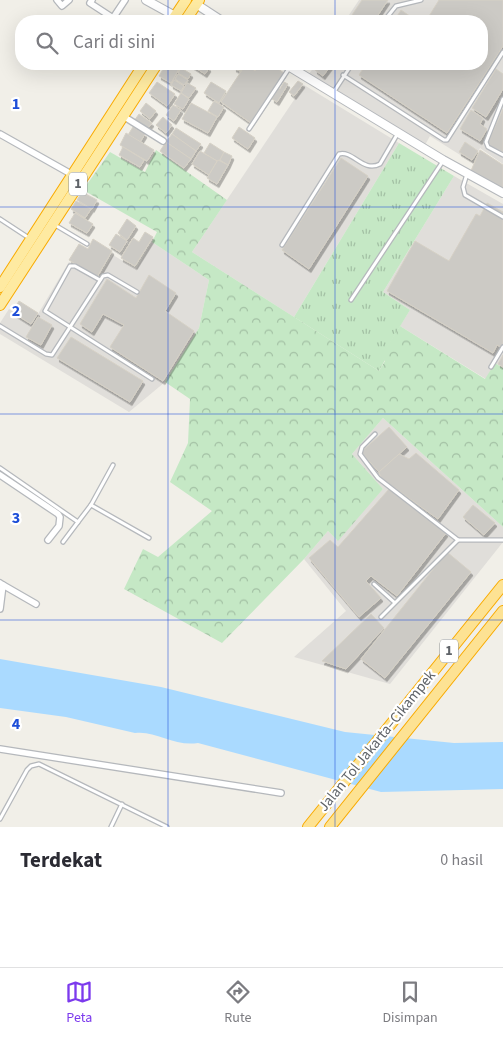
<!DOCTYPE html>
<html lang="id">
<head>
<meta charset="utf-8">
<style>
  body { margin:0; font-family:"Source Sans 3",sans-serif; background:#f7f7f7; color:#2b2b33 }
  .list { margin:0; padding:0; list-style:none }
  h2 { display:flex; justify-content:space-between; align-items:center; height:65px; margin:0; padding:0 20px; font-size:21px }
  h2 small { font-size:16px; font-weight:400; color:#7c7c81 }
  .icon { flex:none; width:28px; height:28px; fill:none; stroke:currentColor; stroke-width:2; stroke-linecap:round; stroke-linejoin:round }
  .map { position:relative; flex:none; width:503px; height:827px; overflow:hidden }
  .search { position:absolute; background:#fff; box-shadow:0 5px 20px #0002; left:15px; right:15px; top:15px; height:55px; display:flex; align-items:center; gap:12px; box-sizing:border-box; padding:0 18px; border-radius:20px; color:#7c7c81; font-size:19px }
  .sheet { height:140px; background:#fff }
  nav { display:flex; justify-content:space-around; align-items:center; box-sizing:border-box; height:70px; border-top:1px solid #e1e1e2; background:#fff; font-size:14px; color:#7c7c81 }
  nav a { display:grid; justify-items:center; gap:2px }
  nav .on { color:#7c3aed }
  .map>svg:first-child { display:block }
</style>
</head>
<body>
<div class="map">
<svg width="503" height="827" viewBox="0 0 503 827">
  <defs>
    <pattern id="grass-tufts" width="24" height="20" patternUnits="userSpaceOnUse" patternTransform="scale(1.25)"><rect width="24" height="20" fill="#c5e8c5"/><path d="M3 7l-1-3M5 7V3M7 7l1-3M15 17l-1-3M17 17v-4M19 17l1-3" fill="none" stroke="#a3c0a4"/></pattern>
    <pattern id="forest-crowns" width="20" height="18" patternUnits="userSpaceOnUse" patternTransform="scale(1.25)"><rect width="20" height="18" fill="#c5e8c5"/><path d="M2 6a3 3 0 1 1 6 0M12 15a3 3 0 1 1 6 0" fill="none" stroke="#a3c0a4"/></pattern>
    <filter id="shadow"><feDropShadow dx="2" dy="3.5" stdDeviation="0" flood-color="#0004"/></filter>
  </defs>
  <rect width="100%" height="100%" fill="#f1efe8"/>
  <!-- industrial -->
  <g fill="#e0deda">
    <polygon points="359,0 503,0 503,164 480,148 473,163 430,136 425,145 309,74 316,64 482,64 482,21 345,21"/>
    <polygon points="304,85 399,143 294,317 192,252"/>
    <polygon points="454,176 503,204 503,368 495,363 486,379 400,326 410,310 383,292"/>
    <polygon points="152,242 209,280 199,328 165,382 129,412 0,334 0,323 9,309 32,324 69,262 98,278 113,255 136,269"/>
    <polygon points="383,418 503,527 503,542 390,684 294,657 346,611 304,559 328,531 337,540 383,489 352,454"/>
  </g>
  <!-- grass -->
  <polygon fill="url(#grass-tufts)" points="399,143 454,176 383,292 410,310 382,356 385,360 379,371 294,317"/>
  <!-- forest -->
  <polygon fill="url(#forest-crowns)" points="156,150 227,200 192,252 379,371 385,361 381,356 400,326 485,379 495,363 503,368 503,527 383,418 352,454 383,489 338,541 328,531 304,559 222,643 124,589 143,549 158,557 212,511 170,482 188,443 190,399 165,382 199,328 209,280 152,242 157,232 83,190 110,152 145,172"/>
  <!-- water -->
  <path fill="#aadaff" d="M 0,659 L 161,687 L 345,732 L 454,743 L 503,742 L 503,789 L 381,792 L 198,743 C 175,747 155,730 135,733 L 66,717 L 0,708 Z"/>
  <!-- building -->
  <g fill="#cccac5" stroke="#d6d1c6" filter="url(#shadow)">
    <polygon points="362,0 388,0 374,21 348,21"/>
    <polygon points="439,0 503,0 503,46 447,133 359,75 366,64 482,64 482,21 426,21"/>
    <polygon points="401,10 417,21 394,21"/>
    <polygon points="166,64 174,64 180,67 171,83 159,76"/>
    <polygon points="192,64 202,64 209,68 205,74 191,65"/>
    <polygon points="237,64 245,64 240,71 234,68"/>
    <polygon points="246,64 255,71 260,64 271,64 284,73 251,123 221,102"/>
    <polygon points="319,64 332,64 323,76 315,70"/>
    <polygon points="181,68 191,74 188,79 178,73"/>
    <polygon points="496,69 503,74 503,89 486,117 472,108"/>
    <polygon points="178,74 188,80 184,85 175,79"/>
    <polygon points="174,80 184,86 181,91 171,85"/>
    <polygon points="298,81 303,84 294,96 289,92"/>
    <polygon points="157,82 175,94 167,106 149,93"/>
    <polygon points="211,82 226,91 219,103 204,93"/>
    <polygon points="284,82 288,84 277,102 272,99 278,88 280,89"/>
    <polygon points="187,83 196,88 189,98 181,93"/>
    <polygon points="181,93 189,99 183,109 174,104"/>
    <polygon points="214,101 224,107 218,117 208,111"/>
    <polygon points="146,103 156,111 150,119 140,111"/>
    <polygon points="191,103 217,117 208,133 182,119"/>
    <polygon points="173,105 181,110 174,121 166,115"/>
    <polygon points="503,109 503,153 487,145"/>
    <polygon points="471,110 483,118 480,124 487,129 480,141 460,129"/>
    <polygon points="139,114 152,123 147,129 134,121"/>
    <polygon points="163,117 172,125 166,133 156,125"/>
    <polygon points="133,127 145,134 140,142 128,135"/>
    <polygon points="239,127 255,138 248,149 232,138"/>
    <polygon points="176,128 201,144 196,151 172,134"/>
    <polygon points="126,133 154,150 147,161 120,145"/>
    <polygon points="172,134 196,151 191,159 166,142"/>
    <polygon points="166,142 191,159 184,168 160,151"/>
    <polygon points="465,142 478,151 472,160 459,152"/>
    <polygon points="210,143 224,152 220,160 217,161 204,153"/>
    <polygon points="123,147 144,160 140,167 119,155"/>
    <polygon points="480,150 503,165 503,190 470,173"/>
    <polygon points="200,151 217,161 209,175 192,164"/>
    <polygon points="224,152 232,156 228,165 220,160"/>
    <polygon points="341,158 368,176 309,269 282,250"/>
    <polygon points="218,160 228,165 217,184 207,178"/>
    <polygon points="82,192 97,200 92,209 77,200"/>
    <polygon points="76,201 91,209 85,218 71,209"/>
    <polygon points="487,203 503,212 503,348 497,345 493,353 387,291 415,241 449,261 476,214 480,216"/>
    <polygon points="75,213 93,224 87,233 69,223"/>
    <polygon points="127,219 136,226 127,240 118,233"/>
    <polygon points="145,232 153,237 135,266 121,258 133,238 139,242"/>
    <polygon points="116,234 127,241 120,252 109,245"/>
    <polygon points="93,239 112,251 97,277 69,260 79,244 88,249"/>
    <polygon points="149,275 176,293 165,311 194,331 163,381 110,347 124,325 103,314 92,332 80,324 107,279 136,298"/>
    <polygon points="19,301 38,313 31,324 12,312"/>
    <polygon points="38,317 52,325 41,345 26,337"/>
    <polygon points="71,337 143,381 130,402 57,358"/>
    <polygon points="503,355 503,367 498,364"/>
    <polygon points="389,427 407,447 379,472 361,452"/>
    <polygon points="416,453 459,490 438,519 381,478 379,472 399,454 409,459"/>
    <polygon points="389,489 446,533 397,596 371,576 366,581 381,598 359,617 309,558 330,540 338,547"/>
    <polygon points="473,505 495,523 484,535 463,517"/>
    <polygon points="447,552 471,572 385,678 361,659"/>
    <polygon points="371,614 384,628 346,669 322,661"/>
  </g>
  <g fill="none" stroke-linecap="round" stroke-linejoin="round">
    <defs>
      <g id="service">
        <polyline points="384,21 396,6 421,0"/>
        <polyline points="343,75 444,140 447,140 503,52"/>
        <polyline points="333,93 352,64"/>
        <polyline points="503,99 486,142 488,147 503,155"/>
        <polyline points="249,129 290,67"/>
        <polyline points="467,174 463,187 465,195 503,217"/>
        <polyline points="0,219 29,238"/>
        <polyline points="55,225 87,244"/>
        <path d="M 282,245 L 339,154 C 353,150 363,173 380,164 L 398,133"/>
        <polyline points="100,280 75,266 70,266 45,311 152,379"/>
        <polyline points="351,300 443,161"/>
        <polyline points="0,326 46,354 52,355 103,276 108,275 137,292"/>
        <polyline points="491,367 503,347"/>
        <polyline points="375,434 362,447 360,454 378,478 458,540"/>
        <polyline points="0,468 78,522 91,505 113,465"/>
        <polyline points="91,505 149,538"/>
        <polyline points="63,542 78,522"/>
        <polyline points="374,584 394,602"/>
        <polyline points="381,617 458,540 503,540"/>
        <polyline points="0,819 27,770 31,766 39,764 167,827"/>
        <polyline points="111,827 122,804"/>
      </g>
      <g id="minor">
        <polyline points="57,0 62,6 69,0"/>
        <polyline points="92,0 90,3 113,18"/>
        <polyline points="111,21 125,0"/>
        <polyline points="123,116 163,141"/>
        <polyline points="0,134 71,174"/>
        <polyline points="0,475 58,514 60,517 59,526 48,540"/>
        <polyline points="0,583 3,585 0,609"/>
        <polyline points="3,585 36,604"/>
        <polyline points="0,749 281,793"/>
      </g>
      <g id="tertiary">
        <polyline points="146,0 175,16"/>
        <polyline points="196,4 222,21"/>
        <polyline points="285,64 443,160 503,193"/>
      </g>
      <g id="trunk">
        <polyline points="172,21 186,0"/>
        <polyline points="185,21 199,0"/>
        <polyline points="0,287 144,64"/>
        <polyline points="0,305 157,64"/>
      </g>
      <g id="motorway">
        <polyline points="308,827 503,585"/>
        <polyline points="330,827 503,611"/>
      </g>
    </defs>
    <!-- service casing -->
    <use href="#service" stroke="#b5b8bc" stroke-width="5.5"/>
    <!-- minor casing -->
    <use href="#minor" stroke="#b5b8bc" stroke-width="8"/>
    <!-- tertiary casing -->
    <use href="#tertiary" stroke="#b5b8bc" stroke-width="10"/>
    <!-- trunk casing -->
    <use href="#trunk" stroke="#f9ab00" stroke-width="12"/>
    <!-- motorway casing -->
    <use href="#motorway" stroke="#f9ab00" stroke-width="12"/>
    <!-- service -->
    <use href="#service" stroke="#fff" stroke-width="3"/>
    <!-- minor -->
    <use href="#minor" stroke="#fff" stroke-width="5.5"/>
    <!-- tertiary -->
    <use href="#tertiary" stroke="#fff" stroke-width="8"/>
    <!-- trunk -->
    <use href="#trunk" stroke="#feeaa1" stroke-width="10"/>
    <!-- motorway -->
    <use href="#motorway" stroke="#fde293" stroke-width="10"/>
  </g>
  <!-- grid -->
  <path fill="none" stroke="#1d4ed8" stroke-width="1" stroke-opacity="0.55" d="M 168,0 L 168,21M 335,0 L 335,21M 168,64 L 168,827M 335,64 L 335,827M 0,207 L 503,207M 0,414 L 503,414M 0,620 L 503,620"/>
  <g text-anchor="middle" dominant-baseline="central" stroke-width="4.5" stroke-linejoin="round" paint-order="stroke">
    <!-- shield labels -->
    <g fill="#fff" stroke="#8f9295" stroke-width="1">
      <rect x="69" y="172.5" width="18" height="23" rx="4"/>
      <rect x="440" y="639.5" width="18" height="23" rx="4"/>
    </g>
    <g font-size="14" font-weight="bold" fill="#5f6368">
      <text x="78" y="184">1</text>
      <text x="449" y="651">1</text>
    </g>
    <!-- street labels -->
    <g font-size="15" fill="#5f6368" stroke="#fff">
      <text transform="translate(377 741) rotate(-51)">Jalan Tol Jakarta–Cikampek</text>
    </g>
  </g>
  <g font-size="16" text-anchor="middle" font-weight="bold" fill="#1d4ed8" stroke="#fff" stroke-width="4.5" stroke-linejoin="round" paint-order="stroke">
    <text x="16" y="109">1</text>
    <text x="16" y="316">2</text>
    <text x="16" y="523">3</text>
    <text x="16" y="729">4</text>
  </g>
</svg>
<div class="search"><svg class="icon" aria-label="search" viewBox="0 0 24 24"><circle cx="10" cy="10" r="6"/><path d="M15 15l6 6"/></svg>Cari di sini</div>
</div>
<section class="sheet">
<h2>Terdekat<small>0 hasil</small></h2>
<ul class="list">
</ul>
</section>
<nav>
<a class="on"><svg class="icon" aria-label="map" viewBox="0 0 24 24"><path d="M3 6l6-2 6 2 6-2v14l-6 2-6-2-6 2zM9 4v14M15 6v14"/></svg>Peta</a>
<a><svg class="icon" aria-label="directions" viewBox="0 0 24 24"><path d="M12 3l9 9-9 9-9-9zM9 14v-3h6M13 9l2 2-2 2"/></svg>Rute</a>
<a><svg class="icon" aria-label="saved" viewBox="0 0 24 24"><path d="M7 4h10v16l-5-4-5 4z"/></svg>Disimpan</a>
</nav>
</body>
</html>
